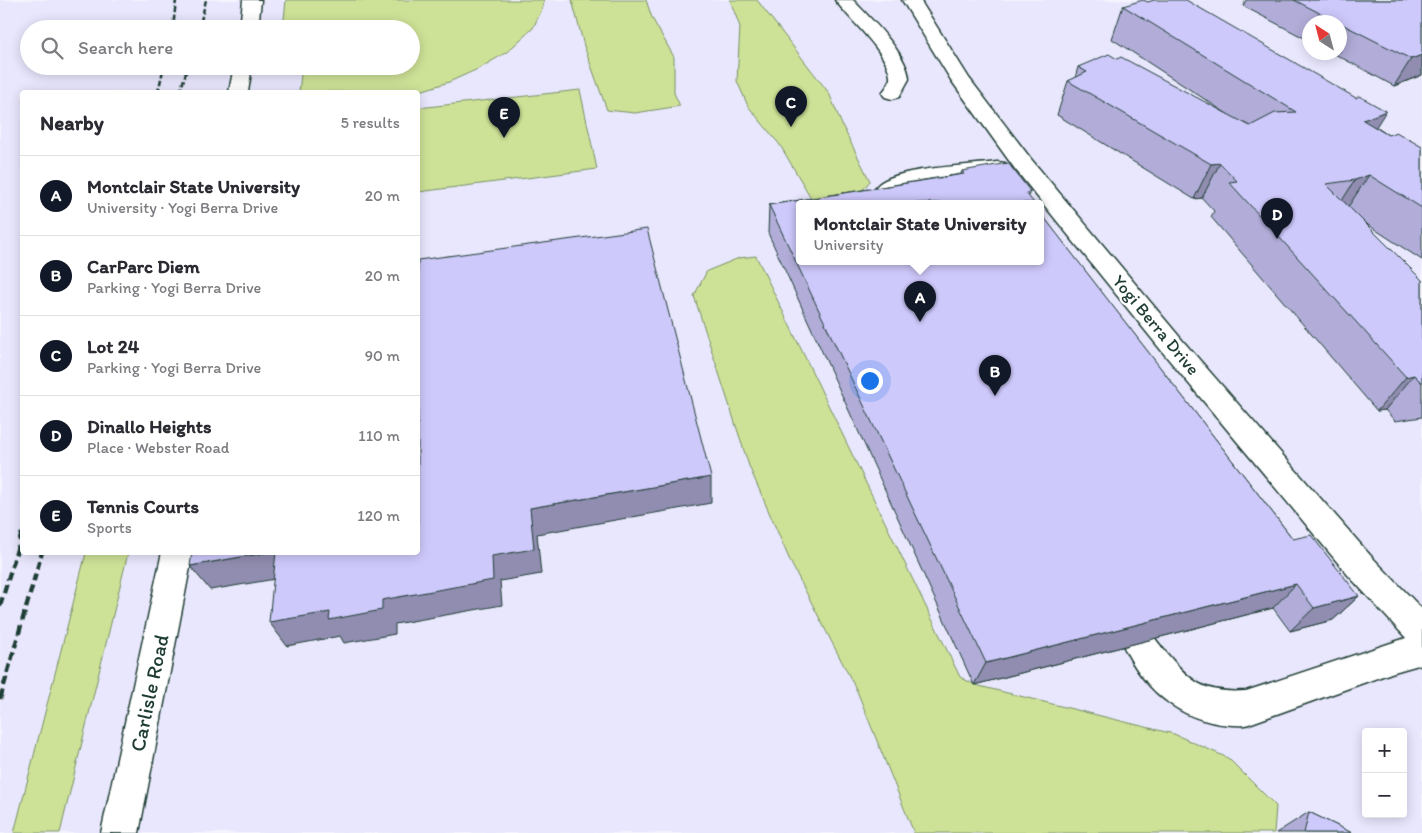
<!DOCTYPE html>
<html lang="en">
<head>
<meta charset="utf-8">
<style>
  body { margin:0; font-family:Itim,sans-serif; background:#f2f2f3; color:#2b2b33 }
  .controls { position:absolute; right:15px; bottom:15px; display:grid; overflow:hidden; border-radius:5px; box-shadow:0 2px 12px #0003 }
  .controls button { width:45px; height:45px; display:grid; place-items:center; padding:0; border:0; border-bottom:1px solid #e1e1e2; background:#fff; color:#2b2b33; font:25px sans-serif }
  .compass { position:absolute; left:1302px; top:15px; width:45px; height:45px; border-radius:50%; background:#fff; box-shadow:0 2px 12px #0003; rotate:324deg }
  .you { position:absolute; left:869px; top:380px; width:18px; height:18px; margin:-12px; border:4px solid #fff; border-radius:50%; background:#1a73e8; box-shadow:0 0 0 8px #1a73e833 }
  .badge { display:grid; place-items:center; width:32px; height:32px; border-radius:50%; background:#111827; color:#fff; font-size:16px; font-weight:700 }
  .pin { position:absolute; translate:-50% -41px; filter:drop-shadow(0 1px 2px #0008) }
  .pin::after { content:''; position:absolute; top:26px; width:18px; height:15px; background:inherit; clip-path:polygon(0 0,100% 0,50% 100%) }
  .popup { position:absolute; left:796px; top:200px; width:248px; height:65px; box-sizing:border-box; display:grid; place-content:center; border-radius:5px; background:#fff; filter:drop-shadow(0 1px 4px #0005); font-size:16px; white-space:nowrap; color:#7c7c81 }
  .popup b { font-size:19px; color:#2b2b33 }
  .popup::after { content:''; position:absolute; left:50%; top:100%; margin-left:-10px; border:10px solid transparent; border-top-color:#fff }
  .list { margin:0; padding:0; list-style:none }
  h2 { display:flex; justify-content:space-between; align-items:center; height:65px; margin:0; padding:0 20px; font-size:21px }
  h2 small { font-size:16px; font-weight:400; color:#7c7c81 }
  .list li { display:grid; grid-template-columns:32px 1fr auto; gap:15px; align-items:center; box-sizing:border-box; height:80px; padding:0 20px; border-top:1px solid #e1e1e2 }
  .list b { display:block; font-size:19px; white-space:nowrap }
  .list p { margin:0; font-size:16px; white-space:nowrap; color:#7c7c81 }
  .list em { font-size:16px; font-style:normal; color:#7c7c81 }
  .icon { flex:none; width:28px; height:28px; fill:none; stroke:currentColor; stroke-width:2; stroke-linecap:round; stroke-linejoin:round }
  .map { position:relative; flex:none; width:1422px; height:833px; overflow:hidden }
  .search { position:absolute; background:#fff; box-shadow:0 2px 12px #0003; left:20px; top:20px; width:400px; height:55px; display:flex; align-items:center; gap:12px; box-sizing:border-box; padding:0 18px; border-radius:28px; color:#7c7c81; font-size:19px }
  .panel { position:absolute; background:#fff; box-shadow:0 2px 12px #0003; left:20px; top:90px; width:400px; height:465px; border-radius:5px }
  .map>svg:first-child { display:block }
</style>
</head>
<body>
<div class="map">
<svg width="1422" height="833" viewBox="0 0 1422 833">
  <rect width="100%" height="100%" fill="#f5f4fe"/>
  <filter id="ink" filterUnits="userSpaceOnUse"><feTurbulence type="fractalNoise" baseFrequency=".02" numOctaves="2"/><feDisplacementMap in="SourceGraphic" scale="10" xChannelSelector="R" yChannelSelector="G"/><feConvolveMatrix kernelMatrix="1 2 1 2 8 2 1 2 1" color-interpolation-filters="sRGB"/></filter>
  <g filter="url(#ink)">
    <!-- built -->
    <path fill="#e9e7fd" fill-rule="evenodd" d="M 0,0 L 1422,0 L 1422,833 L 0,833 ZM 1310,22 L 1340,22 L 1340,52 L 1310,52 ZM 29,29 L 411,29 L 411,66 L 29,66 ZM 22,92 L 418,92 L 418,552 L 22,552 ZM 800,203 L 1040,203 L 1040,261 L 800,261 ZM 1366,732 L 1403,732 L 1403,814 L 1366,814 Z"/>
    <!-- green -->
    <g fill="#cee297" stroke="#769066">
      <polygon points="286,0 544,0 543,7 533,28 507,52 480,68 449,82 417,92 299,92 302,66 411,66 411,29 306,29 306,26 283,29"/>
      <polygon points="572,0 646,0 652,18 674,57 674,93 680,106 635,113 607,110 584,46"/>
      <polygon points="730,0 757,0 829,93 842,125 870,181 862,191 814,203 780,145 748,106 737,81 740,27"/>
      <polygon points="580,90 597,169 418,192 418,108"/>
      <polygon points="756,256 960,677 975,685 1174,734 1228,758 1276,806 1274,833 914,833 857,691 791,563 749,466 694,296 707,271 739,258"/>
      <polygon points="86,553 128,553 60,833 14,833"/>
    </g>
    <g fill="none" stroke-linecap="round" stroke-linejoin="round">
      <defs>
        <g id="minor">
          <polygon points="243,0 261,0 258,29 240,29"/>
          <path d="M 835,0 L 853,0 C 870,18 908,54 909,79 L 899,97 L 892,99 L 885,97 L 882,93 C 886,88 891,82 890,76 C 888,53 849,19 835,0 Z"/>
          <path d="M 902,0 L 920,0 L 969,78 L 1031,159 L 1183,341 L 1370,555 L 1422,609 L 1422,664 L 1394,672 L 1246,725 C 1188,728 1146,695 1122,643 L 1127,632 L 1139,628 C 1153,633 1155,639 1164,650 C 1190,682 1204,694 1246,691 L 1406,638 L 1348,575 L 1165,355 L 1015,169 L 951,80 Z"/>
          <polygon points="234,66 252,66 248,92 229,92"/>
          <path d="M 997,162 L 1005,163 L 1008,168 L 1005,173 L 924,183 L 905,188 L 895,193 L 891,203 L 869,203 C 870,196 874,188 880,183 C 903,167 968,166 997,162 Z"/>
          <polygon points="162,552 193,552 139,833 101,833"/>
        </g>
      </defs>
      <!-- minor casing -->
      <use href="#minor" stroke="#1f3d34" stroke-width="3"/>
      <!-- minor -->
      <use href="#minor" fill="#fff" fill-rule="evenodd"/>
      <!-- rail-far1 -->
      <g stroke="#1f3d34" stroke-width="2.5" stroke-dasharray="5.5 2.5" stroke-linecap="butt">
        <polyline points="173,29 176,0"/>
        <polyline points="199,29 206,0"/>
        <polyline points="158,92 164,66"/>
        <polyline points="180,92 188,66"/>
      </g>
      <!-- rail -->
      <g stroke="#1f3d34" stroke-width="4.5" stroke-dasharray="9 4.5" stroke-linecap="butt">
        <polyline points="0,606 22,533"/>
        <polyline points="0,699 42,552"/>
      </g>
    </g>
    <!-- wall -->
    <g fill="#b1add8" stroke="#1f3d34">
      <polygon points="1246,0 1422,0 1422,75 1394,86 1331,52 1340,52 1340,22 1310,22 1310,41 1243,6"/>
      <polygon points="1123,6 1376,127 1388,135 1422,147 1422,260 1362,221 1422,280 1422,417 1395,421 1385,410 1377,411 1211,217 1214,211 1202,198 1194,199 1057,115 1068,81 1075,78 1078,67 1229,115 1112,39"/>
      <polygon points="962,171 1030,191 1028,197 1293,539 1359,596 1333,620 1290,631 1273,608 974,685 768,233 769,205 961,174"/>
      <polygon points="1309,812 1352,833 1276,833"/>
    </g>
    <!-- shaded-wall -->
    <g fill="#908db0" stroke="#1f3d34">
      <polygon points="1422,55 1422,75 1394,86 1411,59"/>
      <polygon points="1386,111 1364,146 1363,120"/>
      <polygon points="1220,163 1202,198 1194,199 1211,164"/>
      <polygon points="1369,175 1346,210 1333,215 1355,180"/>
      <polygon points="1414,375 1385,410 1377,411 1406,377"/>
      <polygon points="711,477 711,503 537,534 541,574 500,581 502,605 395,624 395,634 344,643 340,636 287,646 269,622 382,600 530,508"/>
      <polygon points="269,552 277,552 293,576 210,590 190,566"/>
      <polygon points="1296,584 1273,608 974,685 986,663"/>
      <polygon points="1359,596 1333,620 1290,631 1314,608"/>
    </g>
    <!-- building -->
    <g fill="#cec9fb" stroke="#1f3d34">
      <polygon points="1143,0 1148,2 1154,0 1186,0 1356,98 1359,96 1386,111 1363,120 1388,135 1396,132 1422,147 1422,208 1369,175 1355,180 1326,184 1422,280 1422,383 1414,375 1406,377 1229,182 1237,181 1220,163 1211,164 1068,81 1087,72 1078,67 1109,54 1117,59 1121,57 1250,126 1275,113 1296,112 1123,6"/>
      <polygon points="1294,0 1422,0 1422,55 1411,59"/>
      <polygon points="1008,163 1030,191 1026,193 1034,203 800,203 800,261 1040,261 1040,212 1293,539 1311,535 1359,596 1314,608 1296,584 986,663 769,205 964,174 962,171"/>
      <polygon points="647,229 711,477 530,508 534,549 492,556 493,580 382,600 382,610 329,620 330,612 269,622 276,552 418,552 418,260"/>
      <polygon points="192,552 269,552 190,566"/>
      <polygon points="1309,812 1352,833 1304,833"/>
    </g>
  </g>
  <g text-anchor="middle" dominant-baseline="central" stroke-width="4.5" stroke-linejoin="round" paint-order="stroke">
    <!-- street labels -->
    <g font-size="18" fill="#1f3d34" stroke="#fff">
      <text transform="translate(1156 325) rotate(50)">Yogi Berra Drive</text>
    </g>
    <!-- near-street labels -->
    <g font-size="21" fill="#1f3d34" stroke="#fff">
      <text transform="translate(149 693) rotate(-78)">Carlisle Road</text>
    </g>
  </g>
</svg>
<div class="controls">
<button>+</button>
<button>−</button>
</div>
<svg class="compass" viewBox="-18 -18 36 36"><path d="M0-13l5 13h-10z" fill="#e53935"/><path d="M0 13l5-13h-10z" fill="#7c7c81"/></svg>
<div class="you"></div>
<div class="pin badge" style="left:920px;top:322px">A</div>
<div class="popup"><b>Montclair State University</b>University</div>
<div class="pin badge" style="left:995px;top:396px">B</div>
<div class="pin badge" style="left:791px;top:127px">C</div>
<div class="pin badge" style="left:1277px;top:239px">D</div>
<div class="pin badge" style="left:504px;top:138px">E</div>
<div class="search"><svg class="icon" aria-label="search" viewBox="0 0 24 24"><circle cx="10" cy="10" r="6"/><path d="M15 15l6 6"/></svg>Search here</div>
<section class="panel">
<h2>Nearby<small>5 results</small></h2>
<ul class="list">
<li><span class="badge">A</span><div><b>Montclair State University</b><p>University · Yogi Berra Drive</p></div><em>20 m</em></li>
<li><span class="badge">B</span><div><b>CarParc Diem</b><p>Parking · Yogi Berra Drive</p></div><em>20 m</em></li>
<li><span class="badge">C</span><div><b>Lot 24</b><p>Parking · Yogi Berra Drive</p></div><em>90 m</em></li>
<li><span class="badge">D</span><div><b>Dinallo Heights</b><p>Place · Webster Road</p></div><em>110 m</em></li>
<li><span class="badge">E</span><div><b>Tennis Courts</b><p>Sports</p></div><em>120 m</em></li>
</ul>
</section>
</div>
</body>
</html>
